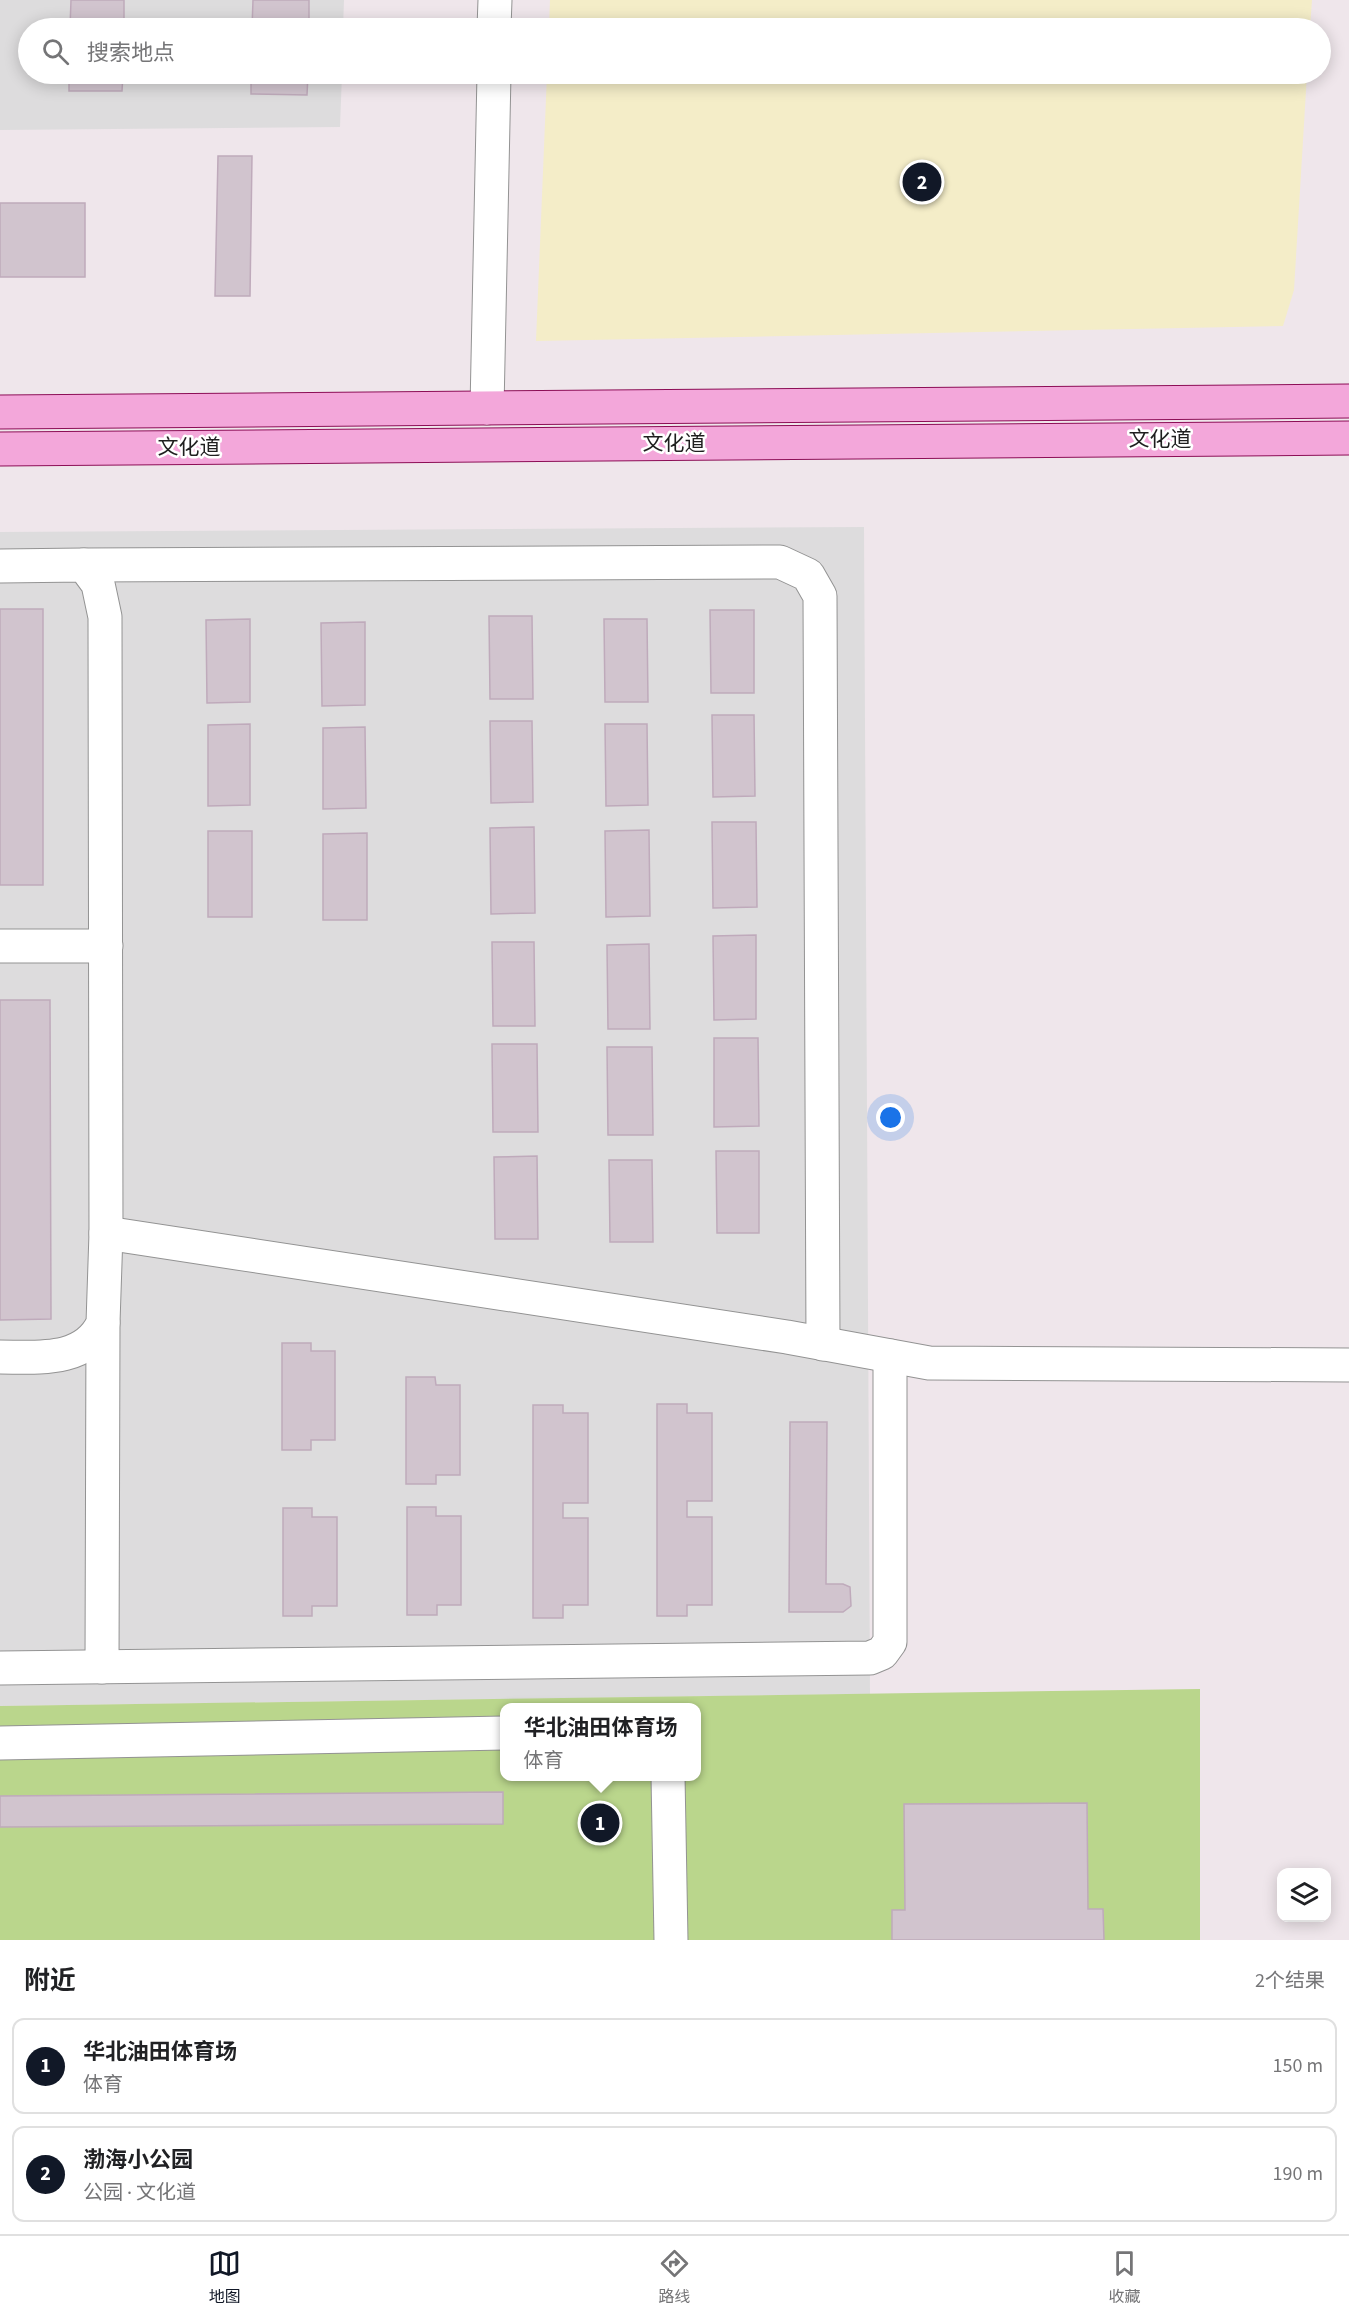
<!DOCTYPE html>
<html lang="zh">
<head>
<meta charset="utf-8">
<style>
  body { margin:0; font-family:"Source Sans 3","Noto Sans SC",sans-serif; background:#f6f6f6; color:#202124 }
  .controls { position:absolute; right:18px; bottom:18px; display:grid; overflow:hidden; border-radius:12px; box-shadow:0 3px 15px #0003 }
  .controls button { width:54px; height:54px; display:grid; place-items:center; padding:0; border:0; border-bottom:2px solid #e0e0e0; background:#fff; color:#202124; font:30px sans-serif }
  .you { position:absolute; left:891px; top:1118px; width:21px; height:21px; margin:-15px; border:4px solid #fff; border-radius:50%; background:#1a73e8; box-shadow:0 0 0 9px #1a73e833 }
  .badge { display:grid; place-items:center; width:39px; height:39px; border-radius:50%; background:#111827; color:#fff; font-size:20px; font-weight:700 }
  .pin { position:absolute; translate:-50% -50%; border:3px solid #fff; box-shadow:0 2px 6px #0006 }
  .popup { position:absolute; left:500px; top:1703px; width:201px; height:78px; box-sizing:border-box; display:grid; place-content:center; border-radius:12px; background:#fff; filter:drop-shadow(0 2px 4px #0005); font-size:20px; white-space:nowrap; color:#757577 }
  .popup b { font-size:22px; color:#202124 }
  .popup::after { content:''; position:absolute; left:50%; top:100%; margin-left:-12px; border:12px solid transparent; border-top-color:#fff }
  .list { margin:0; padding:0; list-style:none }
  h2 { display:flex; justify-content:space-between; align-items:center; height:78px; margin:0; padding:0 24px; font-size:26px }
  h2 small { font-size:20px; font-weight:400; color:#757577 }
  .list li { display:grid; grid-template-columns:39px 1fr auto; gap:18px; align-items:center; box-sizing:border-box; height:96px; margin:0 12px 12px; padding:0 12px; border:2px solid #e0e0e0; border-radius:12px }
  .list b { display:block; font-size:22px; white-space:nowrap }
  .list p { margin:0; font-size:20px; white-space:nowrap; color:#757577 }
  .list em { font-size:20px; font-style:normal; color:#757577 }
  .icon { flex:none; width:33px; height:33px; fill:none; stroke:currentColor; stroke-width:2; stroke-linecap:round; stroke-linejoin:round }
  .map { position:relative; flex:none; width:1349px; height:1940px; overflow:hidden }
  .search { position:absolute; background:#fff; box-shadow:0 3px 15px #0003; left:18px; right:18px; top:18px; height:66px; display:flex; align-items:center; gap:15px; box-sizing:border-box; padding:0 21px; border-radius:33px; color:#757577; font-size:22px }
  .sheet { height:294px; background:#fff }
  nav { display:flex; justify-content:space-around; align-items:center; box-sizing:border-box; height:84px; border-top:2px solid #e0e0e0; background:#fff; font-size:16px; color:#757577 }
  nav a { display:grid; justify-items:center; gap:3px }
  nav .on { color:#111827 }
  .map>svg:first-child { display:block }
</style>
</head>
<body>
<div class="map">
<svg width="1349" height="1940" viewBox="0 0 1349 1940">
  <rect width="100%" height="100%" fill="#efe6eb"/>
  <!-- residential -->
  <g fill="#dddcdd">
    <polygon points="0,0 344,0 343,28 28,28 28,74 342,74 340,127 0,130"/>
    <polygon points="864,527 870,1694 0,1706 0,532"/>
  </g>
  <!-- park -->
  <g fill="#f4edc8">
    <polygon points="550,0 1312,0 1310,28 549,28"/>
    <polygon points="547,74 1307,74 1294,290 1283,326 536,341"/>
  </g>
  <!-- pitch -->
  <path fill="#bad68c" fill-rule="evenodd" d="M 1200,1689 L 1200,1940 L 0,1940 L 0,1706 ZM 504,1708 L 696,1708 L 696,1776 L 504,1776 Z"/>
  <!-- building -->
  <g fill="#d1c4ce" stroke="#bfaabb" stroke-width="1.5">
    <polygon points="71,0 124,0 124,28 70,28"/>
    <polygon points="253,0 309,0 309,28 252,28"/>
    <polygon points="69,74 123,74 122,91 69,91"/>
    <polygon points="251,74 308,74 307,95 251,94"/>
    <polygon points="218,156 252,156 250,296 215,296"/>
    <rect x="0" y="203" width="85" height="74"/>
    <rect x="0" y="609" width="43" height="276"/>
    <polygon points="710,610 754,610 754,693 711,693"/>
    <polygon points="489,616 532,616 533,699 490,699"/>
    <polygon points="250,619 250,702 207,703 206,620"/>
    <polygon points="604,619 647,619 648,702 605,702"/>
    <polygon points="365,622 365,705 322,706 321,623"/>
    <polygon points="712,715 754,715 755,796 713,797"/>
    <polygon points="490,721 532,721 533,802 491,803"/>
    <polygon points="250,724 250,805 208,806 208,725"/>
    <polygon points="605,724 647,724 648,805 606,806"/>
    <polygon points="365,727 366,808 323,809 323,728"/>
    <polygon points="712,822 756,822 757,907 713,908"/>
    <polygon points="534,827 535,913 491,914 490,828"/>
    <polygon points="649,830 650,916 606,917 605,831"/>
    <rect x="208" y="831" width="44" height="86"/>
    <polygon points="367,833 367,920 323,920 323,834"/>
    <polygon points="756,935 756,1019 714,1020 713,936"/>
    <polygon points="492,942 534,942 535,1026 493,1026"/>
    <polygon points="649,944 650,1029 608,1029 607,945"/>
    <polygon points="0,1000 50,1000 51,1319 0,1320"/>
    <polygon points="714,1038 758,1038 759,1126 714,1127"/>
    <polygon points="492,1044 537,1044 538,1132 493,1132"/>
    <polygon points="607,1047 652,1047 653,1135 608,1135"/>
    <polygon points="716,1151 759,1151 759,1233 717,1233"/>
    <polygon points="537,1156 538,1239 495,1239 494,1157"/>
    <polygon points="609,1160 652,1160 653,1242 610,1242"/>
    <polygon points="282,1343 311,1343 311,1351 335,1351 335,1440 311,1440 311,1450 282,1450"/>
    <polygon points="406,1377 435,1377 436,1385 460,1385 460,1475 436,1475 436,1484 406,1484"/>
    <polygon points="657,1404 687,1404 687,1413 712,1413 712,1501 687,1501 687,1517 712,1517 712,1605 687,1605 687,1616 657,1616"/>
    <polygon points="533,1405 563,1405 563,1413 588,1413 588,1503 563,1503 563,1518 588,1518 588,1605 563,1605 563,1618 533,1618"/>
    <polygon points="790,1422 827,1422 826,1584 843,1584 850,1587 851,1606 843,1612 789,1612"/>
    <polygon points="407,1507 436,1507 436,1516 461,1516 461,1605 437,1605 437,1615 407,1615"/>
    <polygon points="283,1508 312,1508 312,1517 337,1517 337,1606 312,1606 312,1616 283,1616"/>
    <polygon points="503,1792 503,1824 0,1827 0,1796"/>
    <polygon points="1087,1803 1088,1909 1103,1909 1104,1940 892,1940 892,1910 905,1910 904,1804"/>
  </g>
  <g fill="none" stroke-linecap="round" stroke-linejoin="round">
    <defs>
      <g id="minor">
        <polyline points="494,28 495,0"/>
        <polyline points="487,408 494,74"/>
        <polyline points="84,565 780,562 808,575 820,596 823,1344"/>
        <path d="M 0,566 L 84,565 L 98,584 L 105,617 L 106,1233 L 103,1323 C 85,1363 37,1357 0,1357"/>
        <polyline points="0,946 106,946"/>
        <polyline points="106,1233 787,1337 929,1363 1349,1365"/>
        <polyline points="102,1667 103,1323"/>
        <polyline points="0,1668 870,1658 882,1653 890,1642 890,1356"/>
        <polyline points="0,1743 504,1733"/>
        <polyline points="668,1776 671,1940"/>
      </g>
      <g id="major">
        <polyline points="0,412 1349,401"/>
        <polyline points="0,449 1349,438"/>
      </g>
    </defs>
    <!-- minor casing -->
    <use href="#minor" stroke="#939393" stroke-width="35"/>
    <!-- major casing -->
    <use href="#major" stroke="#8c0e56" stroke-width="35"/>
    <!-- minor -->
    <use href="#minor" stroke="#fff" stroke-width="33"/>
    <!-- major -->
    <use href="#major" stroke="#f3a7da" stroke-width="33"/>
  </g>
  <g text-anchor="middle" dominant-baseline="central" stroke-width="5" stroke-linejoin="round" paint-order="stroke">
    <!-- street labels -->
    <g font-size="21" fill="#1f1f1f" stroke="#fff">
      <text x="1160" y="439">文化道</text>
      <text x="674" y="443">文化道</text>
      <text x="189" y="447">文化道</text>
    </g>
  </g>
</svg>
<div class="controls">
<button><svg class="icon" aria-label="layers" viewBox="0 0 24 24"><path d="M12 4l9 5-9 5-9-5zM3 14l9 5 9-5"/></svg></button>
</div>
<div class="you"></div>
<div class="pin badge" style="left:600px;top:1823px">1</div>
<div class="popup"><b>华北油田体育场</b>体育</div>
<div class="pin badge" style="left:922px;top:182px">2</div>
<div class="search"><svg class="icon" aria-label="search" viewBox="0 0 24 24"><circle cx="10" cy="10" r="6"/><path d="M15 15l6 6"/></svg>搜索地点</div>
</div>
<section class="sheet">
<h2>附近<small>2个结果</small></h2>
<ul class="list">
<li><span class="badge">1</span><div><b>华北油田体育场</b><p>体育</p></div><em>150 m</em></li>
<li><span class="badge">2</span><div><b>渤海小公园</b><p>公园 · 文化道</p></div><em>190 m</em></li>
</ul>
</section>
<nav>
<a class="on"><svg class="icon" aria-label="map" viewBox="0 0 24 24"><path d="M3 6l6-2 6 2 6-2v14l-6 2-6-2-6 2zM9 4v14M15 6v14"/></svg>地图</a>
<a><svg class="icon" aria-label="directions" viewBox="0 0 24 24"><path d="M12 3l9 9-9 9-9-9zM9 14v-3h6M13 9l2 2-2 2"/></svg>路线</a>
<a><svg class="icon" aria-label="saved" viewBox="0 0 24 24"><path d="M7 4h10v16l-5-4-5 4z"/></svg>收藏</a>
</nav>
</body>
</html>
